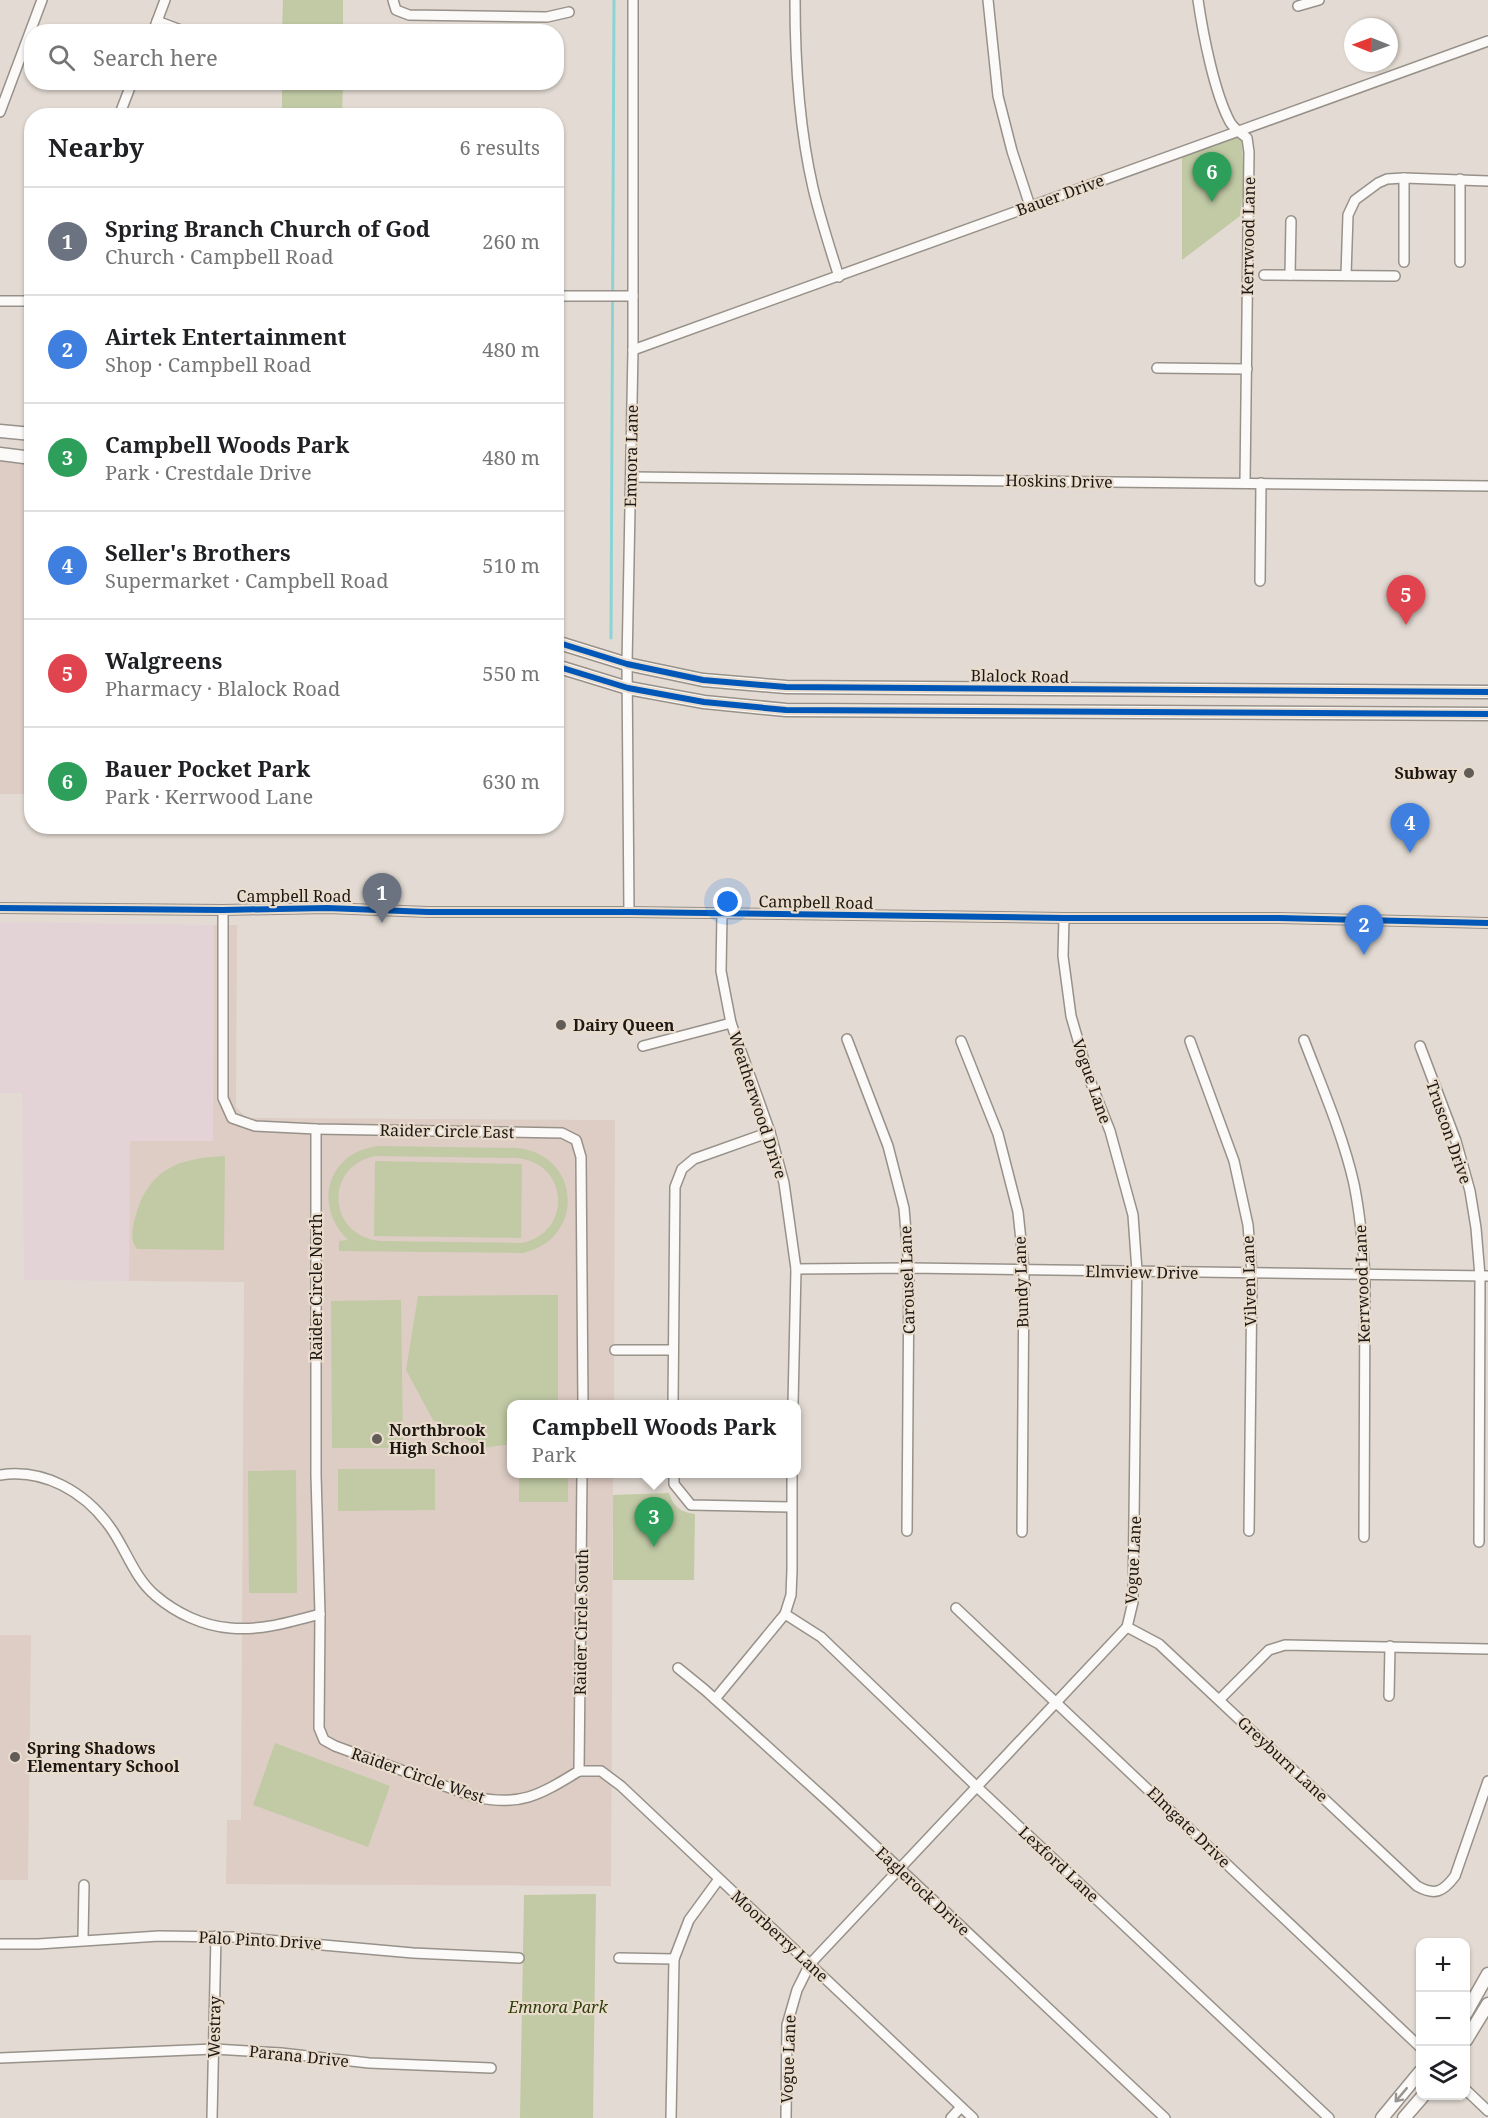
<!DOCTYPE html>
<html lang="en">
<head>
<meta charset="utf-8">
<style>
  body { margin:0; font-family:"Noto Serif",serif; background:#f2f2f2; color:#202124 }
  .controls { position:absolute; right:18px; bottom:18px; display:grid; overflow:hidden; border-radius:12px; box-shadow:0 2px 4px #0004 }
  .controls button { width:54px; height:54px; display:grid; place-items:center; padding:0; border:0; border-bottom:2px solid #e0e0e0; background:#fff; color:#202124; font:30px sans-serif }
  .compass { position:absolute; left:1344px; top:18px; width:54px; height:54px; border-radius:50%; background:#fff; box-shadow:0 2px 4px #0004; rotate:271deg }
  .you { position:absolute; left:728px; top:902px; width:21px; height:21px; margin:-15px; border:4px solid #fff; border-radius:50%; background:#1a73e8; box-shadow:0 0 0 9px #1a73e833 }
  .badge { display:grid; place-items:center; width:39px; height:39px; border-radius:50%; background:#7c3aed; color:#fff; font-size:20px; font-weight:700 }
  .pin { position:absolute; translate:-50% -50px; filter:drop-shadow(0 2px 3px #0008) }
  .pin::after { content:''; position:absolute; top:32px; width:21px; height:18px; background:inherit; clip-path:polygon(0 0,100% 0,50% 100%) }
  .popup { position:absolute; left:507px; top:1400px; width:294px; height:78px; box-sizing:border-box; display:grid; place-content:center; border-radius:12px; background:#fff; filter:drop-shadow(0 2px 4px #0005); font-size:20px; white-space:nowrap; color:#757577 }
  .popup b { font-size:22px; color:#202124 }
  .popup::after { content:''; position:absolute; left:50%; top:100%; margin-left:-12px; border:12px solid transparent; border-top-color:#fff }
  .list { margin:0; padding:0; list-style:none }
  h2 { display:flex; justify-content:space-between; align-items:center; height:78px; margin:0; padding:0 24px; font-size:26px }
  h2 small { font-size:20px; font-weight:400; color:#757577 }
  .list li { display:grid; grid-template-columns:39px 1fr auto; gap:18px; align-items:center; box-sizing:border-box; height:108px; padding:0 24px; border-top:2px solid #e0e0e0 }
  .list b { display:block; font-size:22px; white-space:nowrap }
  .list p { margin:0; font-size:20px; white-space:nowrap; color:#757577 }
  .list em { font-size:20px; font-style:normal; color:#757577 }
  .icon { flex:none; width:33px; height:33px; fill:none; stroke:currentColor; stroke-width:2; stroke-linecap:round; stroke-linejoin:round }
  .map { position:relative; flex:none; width:1488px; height:2118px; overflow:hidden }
  .search { position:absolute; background:#fff; box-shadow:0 2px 4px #0004; left:24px; top:24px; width:540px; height:66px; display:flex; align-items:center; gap:15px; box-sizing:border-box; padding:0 21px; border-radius:24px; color:#757577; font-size:22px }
  .panel { position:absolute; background:#fff; box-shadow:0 2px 4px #0004; left:24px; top:108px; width:540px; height:726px; border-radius:24px }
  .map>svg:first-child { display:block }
</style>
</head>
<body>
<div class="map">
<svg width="1488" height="2118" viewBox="0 0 1488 2118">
  <rect width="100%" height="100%" fill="#e3dbd3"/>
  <!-- industrial -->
  <polygon fill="#e3d3d7" points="0,922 214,925 213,1141 130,1141 129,1281 24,1280 22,1093 0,1093"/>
  <!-- education -->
  <g fill="#ddcdc4">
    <polygon points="0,461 31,464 31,794 0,794"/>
    <polygon points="214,925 237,925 236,1107 247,1118 615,1120 614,1404 512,1404 512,1474 613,1474 611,1886 226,1884 227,1820 241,1820 244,1282 129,1281 130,1141 213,1141"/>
    <polygon points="0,1635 31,1635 28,1880 0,1880"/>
  </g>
  <!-- green -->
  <g fill="#c1caa5" fill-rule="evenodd">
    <polygon points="283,0 343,0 343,31 282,31"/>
    <polygon points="282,83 343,83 342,115 282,115"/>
    <polygon points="1237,138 1242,141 1244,187 1240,216 1182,260 1182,157"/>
    <path d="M 381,1146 L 517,1148 C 581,1154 586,1239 523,1253 L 339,1251 L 339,1241 L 348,1240 C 311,1205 329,1149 381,1146 ZM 375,1156 L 517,1158 C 569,1163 573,1232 522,1243 L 380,1241 C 328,1236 323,1167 375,1156 Z"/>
    <path d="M 225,1156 L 224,1250 L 137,1249 C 130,1240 132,1229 135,1218 C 148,1169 178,1158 225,1156 Z"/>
    <polygon points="375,1161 522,1164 521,1238 374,1236"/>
    <polygon points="558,1295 558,1404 512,1404 511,1444 482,1448 433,1420 406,1370 418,1296"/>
    <polygon points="401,1300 403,1448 332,1448 331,1301"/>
    <polygon points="338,1469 435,1469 435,1510 338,1511"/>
    <polygon points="296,1470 297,1593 249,1593 248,1471"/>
    <rect x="519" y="1474" width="49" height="28"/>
    <path d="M 669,1493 C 674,1507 680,1512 695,1514 L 694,1580 L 613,1580 L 613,1495 Z"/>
    <polygon points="275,1743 390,1786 368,1847 253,1805"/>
    <polygon points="596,1894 593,2118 520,2118 524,1895"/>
  </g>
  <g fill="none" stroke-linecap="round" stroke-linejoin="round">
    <!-- stream -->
    <polyline stroke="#8ad4d5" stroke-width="3" points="611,638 614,0"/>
    <defs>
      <g id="minor">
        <polyline points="393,0 396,10 409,15 547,17 569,12"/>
        <path d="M 795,0 C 795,63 799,127 813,188 C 820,218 830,248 839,277"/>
        <polyline points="988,0 998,96 1012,151 1030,206"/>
        <path d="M 1198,0 C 1203,34 1214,92 1230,122 C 1234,129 1241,133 1247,138 L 1249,152 L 1245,483"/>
        <polyline points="1298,6 1319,0"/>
        <polyline points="157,21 186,32"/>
        <polyline points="153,32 165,0"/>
        <polyline points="0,112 42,0"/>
        <polyline points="119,116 132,82"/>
        <polyline points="1404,262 1404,178"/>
        <polyline points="1460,262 1460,179"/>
        <polyline points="1264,275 1395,276"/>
        <polyline points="1290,275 1291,221"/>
        <polyline points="1346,275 1348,215 1355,200 1378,183 1387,179 1404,178 1488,181"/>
        <polyline points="556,296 633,296"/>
        <polyline points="0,301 32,301"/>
        <polyline points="633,350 1488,41"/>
        <polyline points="1157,368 1247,369"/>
        <polyline points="631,477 1488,486"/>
        <polyline points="1260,581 1261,483"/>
        <polyline points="0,908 223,910 327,908 428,912 629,912 1064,918 1279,918 1488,923"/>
        <polyline points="223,910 223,1098 232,1118 255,1126 316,1129 562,1133 576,1140 581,1157 583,1404"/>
        <polyline points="629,912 627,664 633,350 633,0"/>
        <polyline points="722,914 721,971 731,1023 770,1132 784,1183 796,1269 793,1404"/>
        <polyline points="847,1039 888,1146 904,1208 909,1268 907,1531"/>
        <path d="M 1304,1040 C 1322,1087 1343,1135 1354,1184 C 1360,1214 1363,1245 1365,1276 L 1364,1537"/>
        <polyline points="961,1041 998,1134 1018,1212 1024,1269 1022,1532"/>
        <polyline points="1190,1041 1234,1161 1248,1225 1252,1274 1249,1531"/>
        <polyline points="643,1046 731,1023"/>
        <polyline points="1420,1046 1456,1141 1470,1191 1476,1228 1480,1276 1479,1542"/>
        <path d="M 316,1129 L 316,1475 L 320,1614 L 319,1728 L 324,1740 L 335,1746 L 475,1797 C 522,1807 541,1794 579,1771"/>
        <polyline points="796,1269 909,1268 1488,1276"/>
        <polyline points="615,1350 673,1350"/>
        <polyline points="673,1404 675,1187 682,1169 694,1159 770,1132"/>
        <polyline points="674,1474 674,1484 691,1505 791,1507"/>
        <path d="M 0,1475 C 44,1468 85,1492 110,1527 C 126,1549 134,1578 156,1596 C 176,1613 203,1626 230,1628 C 261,1631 290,1622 320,1614"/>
        <polyline points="956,1608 1420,2047"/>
        <polyline points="785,1614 821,1637 976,1786 1329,2118"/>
        <path d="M 1127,1627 L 1159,1644 L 1417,1886 C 1435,1896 1443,1892 1455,1876 L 1488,1781"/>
        <polyline points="678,1668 705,1690 833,1806 1165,2118"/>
        <polyline points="1389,1696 1390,1646"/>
        <polyline points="715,1699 785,1614 791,1595 792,1570 792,1474"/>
        <polyline points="1220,1699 1269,1650 1285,1645 1488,1649"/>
        <polyline points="579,1771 601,1771 621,1786 973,2118"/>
        <polyline points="579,1771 582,1474"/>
        <polyline points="83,1939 84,1885"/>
        <polyline points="0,1944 38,1944 159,1936 233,1937 413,1953 519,1958"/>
        <polyline points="619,1958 674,1959"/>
        <polyline points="0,2058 214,2049 281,2053 369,2063 491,2068"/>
        <polyline points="1466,2090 1488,2111"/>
        <polyline points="212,2118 216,1936"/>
        <polyline points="671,2118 674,1959 689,1920 719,1879"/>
        <polyline points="786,2118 787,2025 797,1990 810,1964 1127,1627 1133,1602 1137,1271 1133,1215 1110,1131 1089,1078 1071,1016 1063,956 1064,918"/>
        <polyline points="951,2118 961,2107"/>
      </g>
      <g id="major">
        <polyline points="0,431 32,434"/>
        <polyline points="0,454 32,458"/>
        <polyline points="556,642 627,664 703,680 786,687 1488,692"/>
        <polyline points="556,666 628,688 704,702 786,710 1488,714"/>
        <polyline points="1466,2013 1488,1974"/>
        <polyline points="1466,2040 1488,2004"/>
        <polyline points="1382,2118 1420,2072"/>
        <polyline points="1404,2118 1423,2096"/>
      </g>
    </defs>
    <!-- minor casing -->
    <use href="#minor" stroke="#97918a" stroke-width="12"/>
    <!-- major casing -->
    <use href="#major" stroke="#97918a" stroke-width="15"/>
    <!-- minor -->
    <use href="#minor" stroke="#fbfaf8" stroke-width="9"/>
    <!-- major -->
    <use href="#major" stroke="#fbfaf8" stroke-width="12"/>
    <defs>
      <g id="cycleway">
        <polyline points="556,642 627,664 703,680 786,687 1488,692"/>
        <polyline points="556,666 628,688 704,702 786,710 1488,714"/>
        <polyline points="0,908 223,910 327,908 428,912 629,912 1064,918 1279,918 1488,923"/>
      </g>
    </defs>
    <!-- cycleway casing -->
    <use href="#cycleway" stroke="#e9dccd" stroke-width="10"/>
    <!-- cycleway -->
    <use href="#cycleway" stroke="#0057b8" stroke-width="6"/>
  </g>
  <!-- one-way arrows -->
  <defs><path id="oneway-shaft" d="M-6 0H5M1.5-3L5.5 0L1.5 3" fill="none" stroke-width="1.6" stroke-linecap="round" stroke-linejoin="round" transform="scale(1.5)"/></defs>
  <use stroke="#979491" href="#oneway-shaft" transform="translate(1401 2095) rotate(130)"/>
  <!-- markers -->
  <g fill="#625c56" stroke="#e9dccd" stroke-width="2">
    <circle cx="1469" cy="773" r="6"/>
    <circle cx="561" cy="1025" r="6"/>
    <circle cx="377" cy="1439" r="6"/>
    <circle cx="15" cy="1757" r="6"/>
  </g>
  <g text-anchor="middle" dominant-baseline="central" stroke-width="4.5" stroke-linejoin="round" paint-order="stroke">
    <!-- street labels -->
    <g font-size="16" fill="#1d1813" stroke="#e9dccd">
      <text transform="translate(1060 195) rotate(-20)">Bauer Drive</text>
      <text transform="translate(1248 236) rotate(-89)">Kerrwood Lane</text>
      <text transform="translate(631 456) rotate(-89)">Emnora Lane</text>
      <text transform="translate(1059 481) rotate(1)">Hoskins Drive</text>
      <text transform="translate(1020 676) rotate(1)">Blalock Road</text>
      <text x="294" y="896">Campbell Road</text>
      <text transform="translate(816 902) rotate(1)">Campbell Road</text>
      <text transform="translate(1092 1081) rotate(71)">Vogue Lane</text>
      <text transform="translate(758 1105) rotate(72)">Weatherwood Drive</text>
      <text transform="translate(447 1131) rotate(1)">Raider Circle East</text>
      <text transform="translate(1449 1132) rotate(71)">Truscon Drive</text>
      <text transform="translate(1142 1272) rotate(1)">Elmview Drive</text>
      <text transform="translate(907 1280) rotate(-92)">Carousel Lane</text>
      <text transform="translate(1249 1281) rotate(-92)">Vilven Lane</text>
      <text transform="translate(1021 1282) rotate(-92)">Bundy Lane</text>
      <text transform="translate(1362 1284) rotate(-92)">Kerrwood Lane</text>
      <text transform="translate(316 1287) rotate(-90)">Raider Circle North</text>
      <text transform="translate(1133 1560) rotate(-87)">Vogue Lane</text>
      <text transform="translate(581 1622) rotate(-89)">Raider Circle South</text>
      <text transform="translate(1283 1759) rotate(43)">Greyburn Lane</text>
      <text transform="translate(418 1775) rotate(19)">Raider Circle West</text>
      <text transform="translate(1189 1827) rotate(44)">Elmgate Drive</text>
      <text transform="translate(1059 1864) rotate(43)">Lexford Lane</text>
      <text transform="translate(923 1891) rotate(43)">Eaglerock Drive</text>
      <text transform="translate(780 1936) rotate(43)">Moorberry Lane</text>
      <text transform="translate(260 1940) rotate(3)">Palo Pinto Drive</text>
      <text transform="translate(214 2027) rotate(-89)">Westray</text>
      <text transform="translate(299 2056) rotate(6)">Parana Drive</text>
      <text transform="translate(788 2059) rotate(-88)">Vogue Lane</text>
    </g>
    <!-- poi labels -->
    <g font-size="16" font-weight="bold" fill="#1d1813" stroke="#e9dccd" text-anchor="start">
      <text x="1457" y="773" text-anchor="end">Subway</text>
      <text x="573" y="1025">Dairy Queen</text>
      <text x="389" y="1430">Northbrook<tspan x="389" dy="18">High School</tspan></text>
      <text x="27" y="1748">Spring Shadows<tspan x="27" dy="18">Elementary School</tspan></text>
    </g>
    <!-- park labels -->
    <g font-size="16" font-style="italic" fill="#2f3f09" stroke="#e9dccd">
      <text x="558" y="2007">Emnora Park</text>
    </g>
  </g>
</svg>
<div class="controls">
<button>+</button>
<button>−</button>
<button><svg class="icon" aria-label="layers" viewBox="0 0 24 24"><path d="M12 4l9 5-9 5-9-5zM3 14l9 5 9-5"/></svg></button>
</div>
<svg class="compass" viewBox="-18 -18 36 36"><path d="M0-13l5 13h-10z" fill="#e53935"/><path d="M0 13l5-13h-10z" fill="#757577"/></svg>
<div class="you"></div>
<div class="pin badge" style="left:382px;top:923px;background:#6b7280">1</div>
<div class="pin badge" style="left:1364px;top:955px;background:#3f7fe0">2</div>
<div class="pin badge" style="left:654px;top:1547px;background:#2e9e5b">3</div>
<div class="popup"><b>Campbell Woods Park</b>Park</div>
<div class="pin badge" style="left:1410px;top:853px;background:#3f7fe0">4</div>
<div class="pin badge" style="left:1406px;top:625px;background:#e0444e">5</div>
<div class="pin badge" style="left:1212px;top:202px;background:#2e9e5b">6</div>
<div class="search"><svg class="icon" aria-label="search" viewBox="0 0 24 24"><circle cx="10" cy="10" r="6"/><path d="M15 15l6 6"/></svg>Search here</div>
<section class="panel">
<h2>Nearby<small>6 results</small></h2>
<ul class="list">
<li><span class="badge" style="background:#6b7280">1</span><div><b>Spring Branch Church of God</b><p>Church · Campbell Road</p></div><em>260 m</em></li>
<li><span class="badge" style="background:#3f7fe0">2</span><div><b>Airtek Entertainment</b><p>Shop · Campbell Road</p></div><em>480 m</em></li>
<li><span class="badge" style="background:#2e9e5b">3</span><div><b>Campbell Woods Park</b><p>Park · Crestdale Drive</p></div><em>480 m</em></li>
<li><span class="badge" style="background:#3f7fe0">4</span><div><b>Seller's Brothers</b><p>Supermarket · Campbell Road</p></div><em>510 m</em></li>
<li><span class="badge" style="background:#e0444e">5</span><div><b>Walgreens</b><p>Pharmacy · Blalock Road</p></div><em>550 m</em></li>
<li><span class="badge" style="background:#2e9e5b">6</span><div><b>Bauer Pocket Park</b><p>Park · Kerrwood Lane</p></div><em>630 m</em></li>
</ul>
</section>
</div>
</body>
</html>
